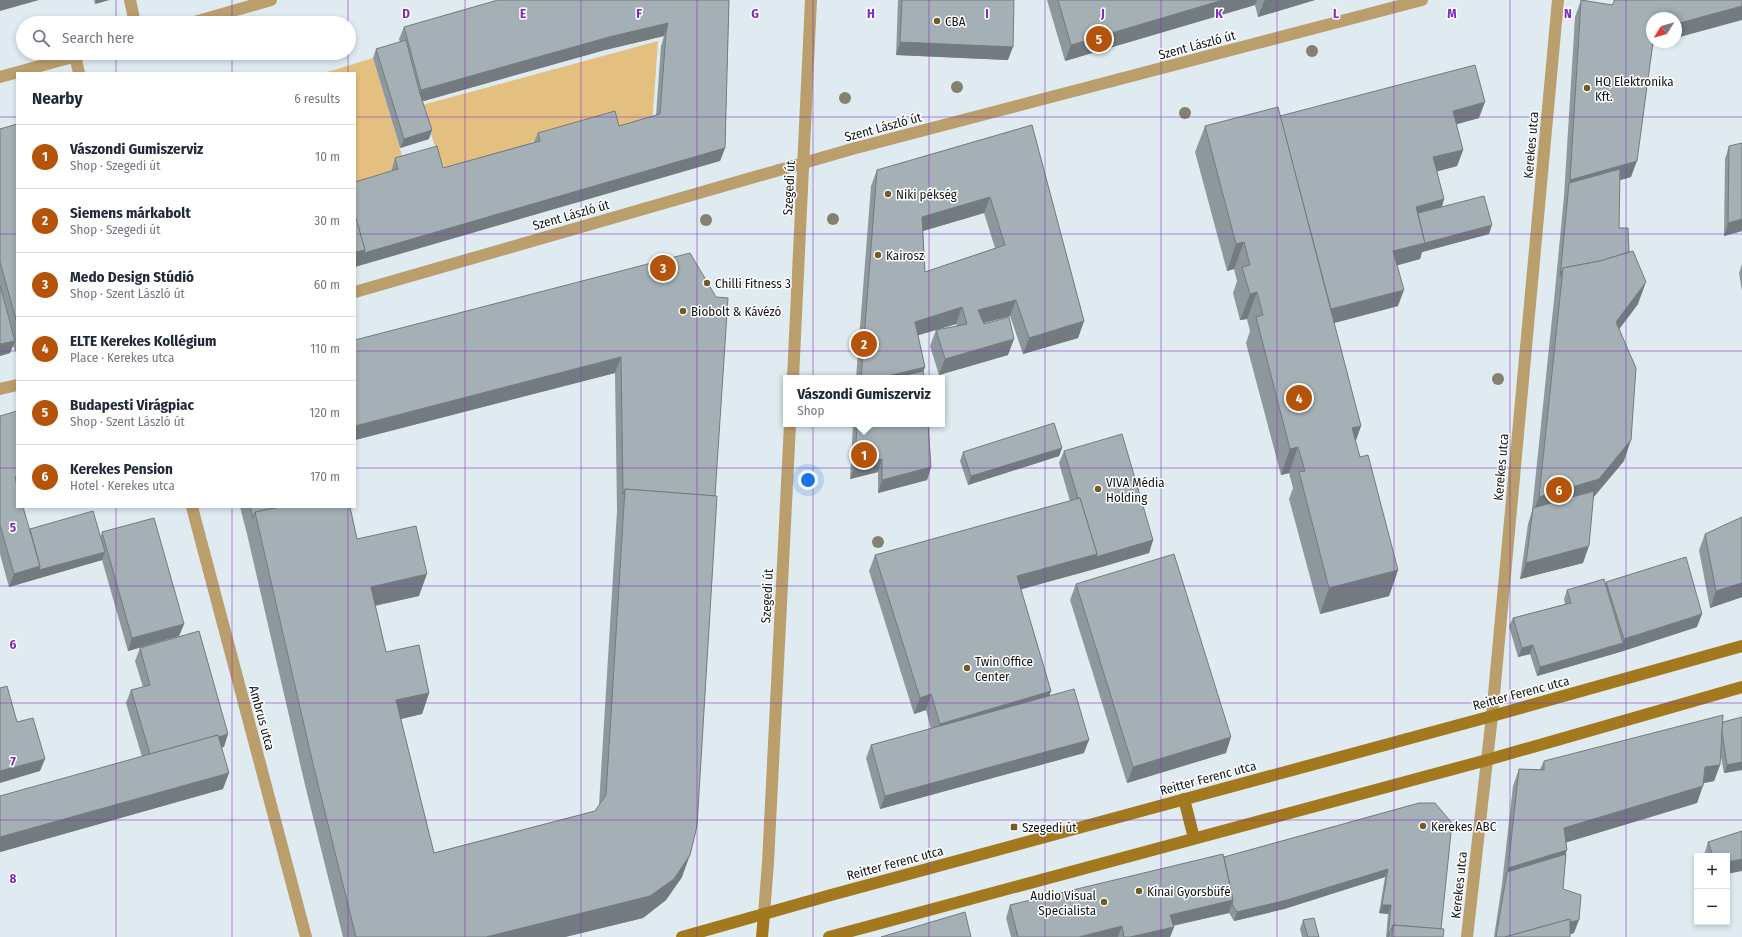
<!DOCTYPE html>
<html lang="en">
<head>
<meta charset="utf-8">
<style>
  body { margin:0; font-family:"Fira Sans Condensed",sans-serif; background:#f6f6f7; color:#1f2937 }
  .controls { position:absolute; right:12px; bottom:12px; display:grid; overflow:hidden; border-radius:0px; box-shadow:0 2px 6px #0003 }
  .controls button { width:36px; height:36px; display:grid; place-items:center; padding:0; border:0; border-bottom:1px solid #e0e1e3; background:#fff; color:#1f2937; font:20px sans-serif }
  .compass { position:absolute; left:1646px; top:12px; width:36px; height:36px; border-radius:50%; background:#fff; box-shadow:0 2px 6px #0003; rotate:233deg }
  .you { position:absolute; left:808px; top:480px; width:14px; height:14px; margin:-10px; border:3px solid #fff; border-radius:50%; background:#1a73e8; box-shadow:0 0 0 6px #1a73e833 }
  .badge { display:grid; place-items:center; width:26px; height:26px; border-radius:50%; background:#b45309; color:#fff; font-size:13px; font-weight:700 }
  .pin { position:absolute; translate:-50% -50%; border:2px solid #fff; box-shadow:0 1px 4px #0006 }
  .popup { position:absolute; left:783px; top:375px; width:162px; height:52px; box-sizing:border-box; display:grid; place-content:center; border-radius:0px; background:#fff; filter:drop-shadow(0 1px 3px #0005); font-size:13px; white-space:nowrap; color:#747a83 }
  .popup b { font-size:15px; color:#1f2937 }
  .popup::after { content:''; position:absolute; left:50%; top:100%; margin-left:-8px; border:8px solid transparent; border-top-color:#fff }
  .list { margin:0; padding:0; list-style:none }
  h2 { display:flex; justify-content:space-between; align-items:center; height:52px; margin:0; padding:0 16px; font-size:17px }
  h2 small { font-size:13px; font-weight:400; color:#747a83 }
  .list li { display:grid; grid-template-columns:26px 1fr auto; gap:12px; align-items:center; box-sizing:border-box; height:64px; padding:0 16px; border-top:1px solid #e0e1e3 }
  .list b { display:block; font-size:15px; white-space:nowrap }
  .list p { margin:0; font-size:13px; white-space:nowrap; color:#747a83 }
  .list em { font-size:13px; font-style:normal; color:#747a83 }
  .icon { flex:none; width:22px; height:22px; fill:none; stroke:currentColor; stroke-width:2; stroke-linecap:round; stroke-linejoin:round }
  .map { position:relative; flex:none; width:1742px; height:937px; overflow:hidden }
  .search { position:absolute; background:#fff; box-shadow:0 2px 6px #0003; left:16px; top:16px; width:340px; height:44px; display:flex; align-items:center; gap:10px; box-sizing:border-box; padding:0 14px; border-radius:22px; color:#747a83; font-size:15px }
  .panel { position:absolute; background:#fff; box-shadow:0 2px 6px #0003; left:16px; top:72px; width:340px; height:436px; border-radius:0px }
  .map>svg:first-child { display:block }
</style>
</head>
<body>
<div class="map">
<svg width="1742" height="937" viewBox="0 0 1742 937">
  <rect width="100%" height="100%" fill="#dfebf1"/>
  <!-- green -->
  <g fill="#e4c080">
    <polygon points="658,41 652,125 616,134 613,120 531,142 531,155 444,176 422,105"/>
    <polygon points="373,58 405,166 393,182 355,193 355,73 324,73"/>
  </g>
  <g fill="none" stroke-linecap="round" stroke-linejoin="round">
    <!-- lane -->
    <polyline stroke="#ba9e6c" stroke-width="12" points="130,0 135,23"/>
    <!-- street -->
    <g stroke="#ba9e6c" stroke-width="12">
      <polyline points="191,23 271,0"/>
      <polyline points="75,56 79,73"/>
      <polyline points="0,77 87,53"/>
      <polyline points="355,292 852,149 1422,0"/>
      <polyline points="793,378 811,0"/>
      <polyline points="0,389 17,385"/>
      <polyline points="192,507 306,937"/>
      <polyline points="764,914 768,863 790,424"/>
      <polyline points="1467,937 1492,716 1558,0"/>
    </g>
    <!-- secondary -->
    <g stroke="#a37920" stroke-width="12">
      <polyline points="1184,799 1194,838"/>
      <polyline points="682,937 831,895 1492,716 1742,646"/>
      <polyline points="762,937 764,914"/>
      <polyline points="829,937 1487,760 1742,687"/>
    </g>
  </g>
  <!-- trees -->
  <g fill="#858171">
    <circle cx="1312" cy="51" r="6"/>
    <circle cx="957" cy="87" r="6"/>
    <circle cx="845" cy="98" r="6"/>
    <circle cx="1185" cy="113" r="6"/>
    <circle cx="833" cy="219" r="6"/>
    <circle cx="706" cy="220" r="6"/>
    <circle cx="1498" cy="379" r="6"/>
    <circle cx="878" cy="542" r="6"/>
  </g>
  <!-- wall -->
  <g fill="#8d979c" fill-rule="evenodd">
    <polygon points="94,0 109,0 95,4"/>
    <polygon points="729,0 725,148 720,161 391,172 395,158 443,168 534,142 538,133 619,126 656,115 661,46 664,36 605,50 422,101 429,139 400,148 373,58 376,49 400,42 399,39 404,27"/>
    <polygon points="898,0 1014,0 1008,60 896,55"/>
    <polygon points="1047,0 1315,0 1258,17 1255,5 1065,61"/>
    <polygon points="1581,0 1612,5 1614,2 1613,0 1742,0 1654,44 1653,46 1631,177 1620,180 1619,228 1629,252 1638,304 1619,329 1624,461 1593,498 1583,563 1520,579 1528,524 1532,511 1555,290 1564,196 1575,17"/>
    <polygon points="1280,116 1479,118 1456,124 1463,150 1457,166 1437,171 1444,199 1442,207 1489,234 1422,252 1420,259 1397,265 1398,306 1334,323 1361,426 1355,441 1360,457 1398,570 1389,596 1320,614 1289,499 1293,488 1289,473 1281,475 1246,343 1250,331 1247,319 1240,320 1233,293 1237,281 1234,269 1227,271 1195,152 1205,126"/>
    <polygon points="17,124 17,350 15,351 13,345 10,353 0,356 0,129"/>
    <path d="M 1032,125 L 1084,321 L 1078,338 L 1023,354 L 1010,316 L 983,323 L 1008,355 L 939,375 L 930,346 L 936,330 L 957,326 L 956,324 L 918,335 L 925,367 L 923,371 L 924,378 L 856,378 L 871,186 L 877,170 ZM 984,213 L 995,248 L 925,272 L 923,231 Z"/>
    <polygon points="1729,146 1742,231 1724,236 1725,159"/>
    <polygon points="690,253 682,877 666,900 643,918 565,937 343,937 305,785 247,534 240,507 350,507 357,539 419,596 375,606 386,652 429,693 422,714 401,719 434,853 595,811 599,805 617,511 615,373 355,440"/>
    <polygon points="1742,264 1742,291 1739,273"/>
    <polygon points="0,416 17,507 30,529 101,536 102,532 184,624 179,636 128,651 102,560 9,587 0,554"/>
    <polygon points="853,424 928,424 931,467 927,480 878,493 878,472 850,479"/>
    <polygon points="1062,448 1059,456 968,485 960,461 963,452"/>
    <polygon points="1064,451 1153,540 1149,553 1091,570 1021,589 1051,691 1049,696 1084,753 880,809 866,758 871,745 931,729 926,710 914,714 869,571 875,555 1070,501 1059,463"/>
    <polygon points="1742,517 1742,597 1710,608 1699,550 1705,534"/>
    <polygon points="1606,582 1697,627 1620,652 1537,676 1530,654 1518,657 1509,626 1513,618 1565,604 1564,599 1567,590 1605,585"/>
    <polygon points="1076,584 1226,753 1127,783 1070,600"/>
    <polygon points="140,648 224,747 222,747 223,789 0,852 0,796 142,757 126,703 131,690 143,687 135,661"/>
    <polygon points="1723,722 1742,770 1724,773 1720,752 1720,765 1714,781 1703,783 1697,803 1566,842 1566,854 1563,889 1574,933 1570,934 1570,937 1494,937 1502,884 1513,786 1519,769 1540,769 1544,761"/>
    <polygon points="1419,803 1441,929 1443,937 1386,937 1388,914 1379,913 1385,877 1284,909 1234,921 1229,913 1173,926 1174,927 1170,937 1011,937 1006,918 1010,905 1224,857"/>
    <polygon points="1708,842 1727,856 1704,856 1704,855"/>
    <polygon points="1303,920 1319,937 1302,937 1300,929"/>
  </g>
  <!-- shaded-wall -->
  <g fill="#737b7f">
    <polygon points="0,0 39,0 0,11"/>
    <polygon points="96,0 109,0 95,4"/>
    <polygon points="1223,0 1257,0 1255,5 1065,61 1071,45"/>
    <polygon points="1266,0 1315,0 1258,17 1264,1"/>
    <polygon points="1742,6 1742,20 1676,38 1676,24"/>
    <polygon points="668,23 664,36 605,50 417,103 421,90 609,37"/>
    <polygon points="900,42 1013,47 1008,60 896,55"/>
    <polygon points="1652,42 1663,42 1654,44 1648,52"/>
    <polygon points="1485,102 1479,118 1447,127 1453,111"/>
    <polygon points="432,130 429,139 400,148 404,139"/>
    <polygon points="725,148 720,161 355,267 355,252"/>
    <polygon points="1463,150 1457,166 1428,174 1433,157"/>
    <polygon points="1637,161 1631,177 1568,195 1569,183 1570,180"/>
    <polygon points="990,197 984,213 916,233 922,217"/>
    <polygon points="1444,199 1439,216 1415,222 1416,207"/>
    <polygon points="1742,219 1742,231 1724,236 1728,223"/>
    <polygon points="1492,225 1489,234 1422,252 1420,259 1388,268 1393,251"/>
    <polygon points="1244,242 1234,269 1227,271 1236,244"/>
    <polygon points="1646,282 1638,304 1608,344 1616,322"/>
    <polygon points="1404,290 1398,306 1319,327 1325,311"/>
    <polygon points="1257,292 1247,319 1240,320 1250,294"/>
    <polygon points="1016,300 1010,316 973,326 978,310"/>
    <polygon points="962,307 956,324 909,338 915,322"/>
    <polygon points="1084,321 1078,338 1023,354 1029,338"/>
    <polygon points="1014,339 1008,355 939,375 945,359"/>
    <polygon points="15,341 10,353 0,356 0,344"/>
    <polygon points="17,344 17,350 15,351"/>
    <polygon points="621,357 615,373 355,440 355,426"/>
    <polygon points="925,367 921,378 880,378"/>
    <polygon points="1361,426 1352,452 1352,428"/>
    <polygon points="1631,440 1624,461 1591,500 1532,516 1539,497"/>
    <polygon points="1298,447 1289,473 1281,475 1290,449"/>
    <polygon points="1062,448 1059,456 968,485 971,476"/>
    <polygon points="882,459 878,472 850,479 855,466"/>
    <polygon points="931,467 927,480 878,493 882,480"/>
    <polygon points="15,477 17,477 17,488"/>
    <polygon points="1153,540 1149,553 1091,570 1011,592 1017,576 1097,554"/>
    <polygon points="1589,546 1583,563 1520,579 1526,563"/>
    <polygon points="105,552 102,560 9,587 14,574 40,566"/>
    <polygon points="1398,570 1389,596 1320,614 1329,588"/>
    <polygon points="427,574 419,596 363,608 371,587"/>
    <polygon points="1742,583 1742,597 1710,608 1716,591"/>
    <polygon points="1702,614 1697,627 1620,652 1537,676 1540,667 1623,643 1624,639"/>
    <polygon points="184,624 179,636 128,651 132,638"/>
    <polygon points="1533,645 1530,654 1518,657 1522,648"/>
    <polygon points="1051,691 1045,708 934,740 940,724"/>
    <polygon points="429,693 422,714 388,722 396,700"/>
    <polygon points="931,694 926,710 914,714 920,698"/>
    <polygon points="228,734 224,747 146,769 150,756"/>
    <polygon points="1231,737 1226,753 1127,783 1133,767"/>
    <polygon points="1089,740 1084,753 880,809 885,796"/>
    <polygon points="45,759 40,771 0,783 0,771"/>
    <polygon points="1742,762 1742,770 1724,773 1727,765"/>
    <polygon points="1720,765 1714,781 1699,784 1705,767"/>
    <polygon points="229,773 223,789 0,852 0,837"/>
    <polygon points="1703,786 1697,803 1558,845 1564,828"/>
    <polygon points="1567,850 1561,866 1507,872 1508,868"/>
    <polygon points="690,855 682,877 666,900 643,918 565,937 486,937"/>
    <polygon points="1742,859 1742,871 1727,874 1727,862"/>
    <polygon points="1388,869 1385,877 1284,909 1234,921 1237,912"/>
    <polygon points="1233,900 1229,913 1166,927 1170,915"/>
    <polygon points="1382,905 1391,905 1388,914 1379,913"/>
    <polygon points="1579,920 1574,933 1559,937 1516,937"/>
    <polygon points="1122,926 1118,937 1079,937"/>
    <polygon points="1174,927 1170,937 1130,937"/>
  </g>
  <!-- building -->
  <g fill="#a4b0b5" stroke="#737b7f" fill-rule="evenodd">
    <polygon points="498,0 729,0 725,148 364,253 365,250 355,215 355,182 398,169 395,158 437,146 443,168 540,141 538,133 615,111 619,126 660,114 666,33 668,23 609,37 421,90 404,27"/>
    <polygon points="902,0 1014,0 1013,47 900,42"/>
    <polygon points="1058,0 1223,0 1071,45"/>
    <polygon points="1581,0 1612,5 1615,0 1742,0 1742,6 1676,24 1676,18 1652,18 1652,42 1653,42 1637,161 1570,180"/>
    <polygon points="406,40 420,94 432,130 404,139 376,49"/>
    <polygon points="1475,65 1485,102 1453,111 1463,150 1433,157 1444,199 1416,207 1425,243 1393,251 1404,290 1331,309 1280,116"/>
    <polygon points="1278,107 1361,426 1352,428 1360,457 1368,455 1398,570 1329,588 1299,472 1305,471 1298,447 1290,449 1256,317 1263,315 1257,292 1250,294 1242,267 1250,265 1244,242 1236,244 1205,126"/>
    <polygon points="17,124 17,323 0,262 0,129"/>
    <path d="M 1032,125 L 1084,321 L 1029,338 L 1016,300 L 978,310 L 984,324 L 1009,317 L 1014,339 L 945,359 L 936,330 L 967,324 L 962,307 L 915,322 L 925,367 L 880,378 L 861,378 L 877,170 ZM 990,197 L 1005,245 L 925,272 L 922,217 Z"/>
    <polygon points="1742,143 1742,219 1728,223 1729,146"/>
    <polygon points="1620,169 1619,228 1628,228 1629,252 1600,261 1563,268 1560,277 1569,183"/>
    <polygon points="1484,196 1492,225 1425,243 1418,213"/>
    <polygon points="355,215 365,250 355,252"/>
    <polygon points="1633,251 1646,282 1616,322 1636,368 1631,440 1599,479 1539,497 1563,268 1600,261"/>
    <polygon points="690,253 716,297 728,298 715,496 625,489 623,494 621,357 355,426 355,340"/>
    <polygon points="0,285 15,341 0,344"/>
    <polygon points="923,371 924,378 894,378"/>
    <polygon points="17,411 17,477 15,477 17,485 17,507 23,507 40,566 14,574 0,525 0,416"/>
    <polygon points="1054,423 1062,448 971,476 963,452"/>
    <polygon points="857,424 928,424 931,467 882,480 882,459 855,466"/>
    <polygon points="1122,434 1153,540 1096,557 1097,554 1080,498 1078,498 1064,451"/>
    <polygon points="625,489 717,496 697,826 690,855 674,879 650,896 486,937 356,937 313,764 255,512 279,507 350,507 357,539 416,526 427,574 371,587 386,652 419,645 429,693 396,700 434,853 595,811 606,795"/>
    <polygon points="1594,491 1589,546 1526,563 1533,508"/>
    <polygon points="1080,498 1097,554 1017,576 1051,691 940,724 931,694 920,698 875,555"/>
    <polygon points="250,507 279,507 255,512 253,518"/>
    <polygon points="93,511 105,552 39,570 40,566 30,529"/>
    <polygon points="1742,517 1742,583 1716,591 1705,534"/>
    <polygon points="154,518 184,624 132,638 102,532"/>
    <polygon points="1174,554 1231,737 1133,767 1076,584"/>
    <polygon points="1686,557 1702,614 1624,639 1606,582"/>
    <polygon points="1604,579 1623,643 1540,667 1533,645 1522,648 1513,618 1571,603 1567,590"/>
    <polygon points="199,631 228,734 219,737 218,735 150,754 131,690 150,685 140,648"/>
    <polygon points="7,686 17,722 33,718 45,759 0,771 0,688"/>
    <polygon points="1074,689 1089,740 885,796 871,745"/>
    <polygon points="1723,715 1720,765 1705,767 1703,786 1564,828 1567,850 1508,868 1519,769 1544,770 1544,761"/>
    <polygon points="1742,717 1742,762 1727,765 1722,732 1723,722"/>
    <polygon points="218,735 229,773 0,837 0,796"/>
    <polygon points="1419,803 1435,803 1452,823 1441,929 1393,925 1388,937 1391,905 1382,905 1388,869 1287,900 1237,912 1232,904 1233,900 1224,857"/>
    <polygon points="1742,831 1742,859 1727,862 1727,856 1713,856 1708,842"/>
    <polygon points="1223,854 1233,900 1170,915 1174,927 1130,937 1124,937 1122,926 1079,937 1018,937 1010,905"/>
    <polygon points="1566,854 1563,889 1581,895 1579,920 1570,922 1570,919 1505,937 1496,937 1507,872"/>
    <polygon points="965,912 971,937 881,937"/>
    <polygon points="1314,918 1319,937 1308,937 1303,920"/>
    <polygon points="1570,919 1570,937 1505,937"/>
    <polygon points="1393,925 1444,929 1443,937 1392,937"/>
  </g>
  <!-- grid -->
  <path fill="none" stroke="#7b2cbf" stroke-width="1" stroke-opacity="0.55" d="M 116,0 L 116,23M 232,0 L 232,23M 348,0 L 348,23M 465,0 L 465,937M 581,0 L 581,937M 697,0 L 697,937M 813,0 L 813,937M 929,0 L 929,937M 1045,0 L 1045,937M 1161,0 L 1161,937M 1277,0 L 1277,937M 1394,0 L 1394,937M 1510,0 L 1510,937M 1626,0 L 1626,937M 116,53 L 116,73M 232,53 L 232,73M 348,53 L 348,73M 0,117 L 17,117M 355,117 L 1742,117M 0,234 L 17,234M 355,234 L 1742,234M 0,351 L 17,351M 355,351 L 1742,351M 0,468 L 17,468M 355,468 L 1742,468M 116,507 L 116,937M 232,507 L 232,937M 348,507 L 348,937M 0,586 L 1742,586M 0,703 L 1742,703M 0,820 L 1742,820"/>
  <!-- markers -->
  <g fill="#735a2b" stroke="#fff" stroke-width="1.5">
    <circle cx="937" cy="21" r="4"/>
    <circle cx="1587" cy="88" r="4"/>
    <circle cx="888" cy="194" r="4"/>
    <circle cx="878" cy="255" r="4"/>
    <circle cx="707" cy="283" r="4"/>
    <circle cx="683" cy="311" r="4"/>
    <circle cx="1098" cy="489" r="4"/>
    <circle cx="967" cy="668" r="4"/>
    <circle cx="1423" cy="826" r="4"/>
    <rect x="1010" y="823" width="8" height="8" rx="2"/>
    <circle cx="1139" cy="891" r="4"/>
    <circle cx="1104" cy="902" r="4"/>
  </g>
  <g text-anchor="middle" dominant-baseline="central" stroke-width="3" stroke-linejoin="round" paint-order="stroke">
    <!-- poi labels -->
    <g font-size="13" fill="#131719" stroke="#fff" text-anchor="start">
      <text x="945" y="21">CBA</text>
      <text x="1595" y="81">HQ Elektronika<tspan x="1595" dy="15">Kft.</tspan></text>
      <text x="896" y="194">Niki pékség</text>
      <text x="886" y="255">Kairosz</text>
      <text x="715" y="283">Chilli Fitness 3</text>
      <text x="691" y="311">Biobolt &amp; Kávézó</text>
      <text x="1106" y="482">VIVA Média<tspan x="1106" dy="15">Holding</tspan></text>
      <text x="975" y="661">Twin Office<tspan x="975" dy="15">Center</tspan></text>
      <text x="1431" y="826">Kerekes ABC</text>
      <text x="1022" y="827">Szegedi út</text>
      <text x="1147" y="891">Kínai Gyorsbüfé</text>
      <text x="1096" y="895" text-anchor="end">Audio Visual<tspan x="1096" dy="15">Specialista</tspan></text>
    </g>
    <!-- street labels -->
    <g font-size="13" fill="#131719" stroke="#fff">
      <text transform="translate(1197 45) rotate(-15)">Szent László út</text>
      <text transform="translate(883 127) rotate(-15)">Szent László út</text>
      <text transform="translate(1531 145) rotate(-85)">Kerekes utca</text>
      <text transform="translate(789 188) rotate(-87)">Szegedi út</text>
      <text transform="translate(571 215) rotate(-16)">Szent László út</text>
      <text transform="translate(1501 467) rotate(-85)">Kerekes utca</text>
      <text transform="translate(767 596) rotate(-87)">Szegedi út</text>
      <text transform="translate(1521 693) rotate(-15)">Reitter Ferenc utca</text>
      <text transform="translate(262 718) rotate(75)">Ambrus utca</text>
      <text transform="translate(1208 778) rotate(-15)">Reitter Ferenc utca</text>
      <text transform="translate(895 863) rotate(-15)">Reitter Ferenc utca</text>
      <text transform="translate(1459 885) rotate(-84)">Kerekes utca</text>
    </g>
  </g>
  <g font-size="13" text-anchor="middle" font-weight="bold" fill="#7b2cbf" stroke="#fff" stroke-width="3" stroke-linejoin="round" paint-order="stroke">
    <text x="406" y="18">D</text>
    <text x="523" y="18">E</text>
    <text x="639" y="18">F</text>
    <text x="755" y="18">G</text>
    <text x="871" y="18">H</text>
    <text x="987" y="18">I</text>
    <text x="1103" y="18">J</text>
    <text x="1219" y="18">K</text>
    <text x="1336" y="18">L</text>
    <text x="1452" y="18">M</text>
    <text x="1568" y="18">N</text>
    <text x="13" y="532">5</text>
    <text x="13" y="649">6</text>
    <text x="13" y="766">7</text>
    <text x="13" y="883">8</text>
  </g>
</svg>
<div class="controls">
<button>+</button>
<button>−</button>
</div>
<svg class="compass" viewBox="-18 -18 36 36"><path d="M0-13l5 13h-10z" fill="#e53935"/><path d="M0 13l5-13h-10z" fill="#747a83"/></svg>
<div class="you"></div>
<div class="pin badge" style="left:864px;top:455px">1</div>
<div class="popup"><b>Vászondi Gumiszerviz</b>Shop</div>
<div class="pin badge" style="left:864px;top:344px">2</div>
<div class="pin badge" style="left:663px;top:268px">3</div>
<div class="pin badge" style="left:1299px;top:398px">4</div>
<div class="pin badge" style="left:1099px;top:39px">5</div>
<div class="pin badge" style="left:1559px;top:490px">6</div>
<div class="search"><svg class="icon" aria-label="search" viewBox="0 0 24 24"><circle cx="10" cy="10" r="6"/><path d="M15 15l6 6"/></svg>Search here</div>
<section class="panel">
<h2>Nearby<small>6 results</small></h2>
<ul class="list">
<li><span class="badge">1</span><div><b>Vászondi Gumiszerviz</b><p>Shop · Szegedi út</p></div><em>10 m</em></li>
<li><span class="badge">2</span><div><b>Siemens márkabolt</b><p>Shop · Szegedi út</p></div><em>30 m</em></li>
<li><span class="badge">3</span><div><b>Medo Design Stúdió</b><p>Shop · Szent László út</p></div><em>60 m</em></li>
<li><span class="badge">4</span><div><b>ELTE Kerekes Kollégium</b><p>Place · Kerekes utca</p></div><em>110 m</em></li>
<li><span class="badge">5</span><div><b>Budapesti Virágpiac</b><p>Shop · Szent László út</p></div><em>120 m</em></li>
<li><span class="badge">6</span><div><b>Kerekes Pension</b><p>Hotel · Kerekes utca</p></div><em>170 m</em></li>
</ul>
</section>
</div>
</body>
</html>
